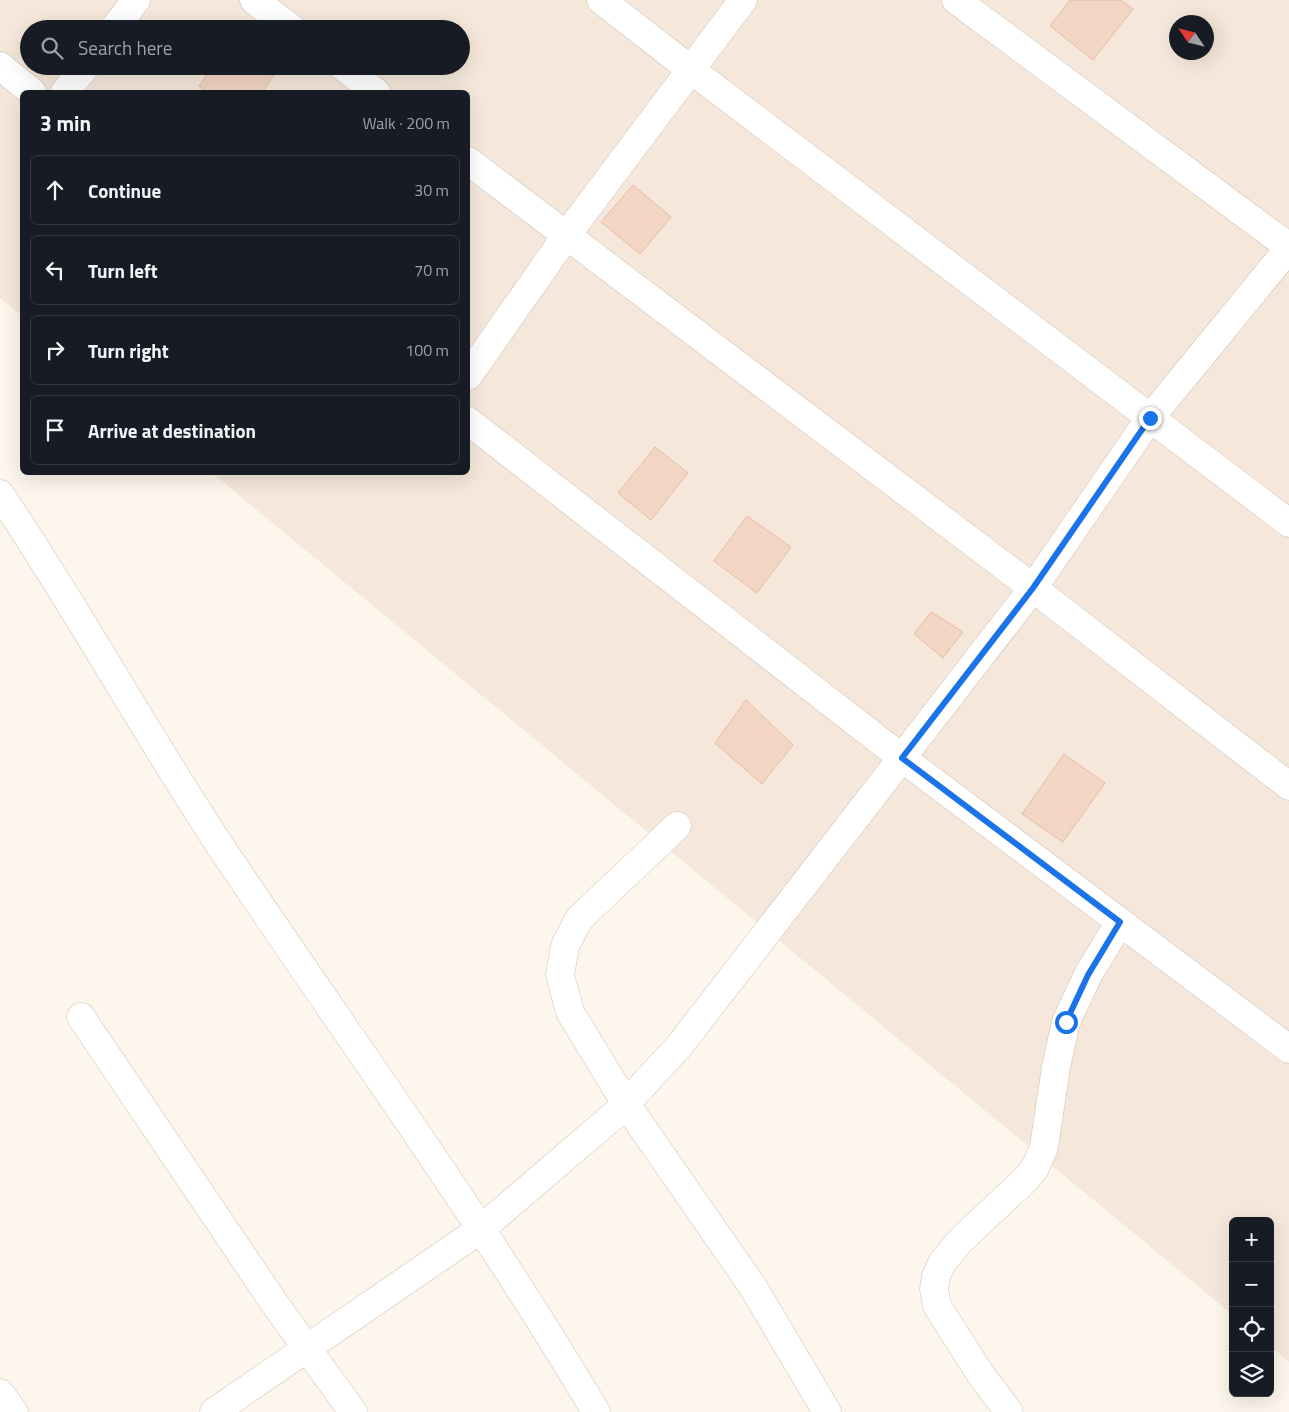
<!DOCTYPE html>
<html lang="en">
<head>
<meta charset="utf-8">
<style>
  body { margin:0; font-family:"Titillium Web",sans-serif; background:#20242c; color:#f1f3f6 }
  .controls { position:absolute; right:15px; bottom:15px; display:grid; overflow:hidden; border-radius:8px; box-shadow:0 5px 20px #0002 }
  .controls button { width:45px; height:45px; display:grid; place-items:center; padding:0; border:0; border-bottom:1px solid #363941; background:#171b24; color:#f1f3f6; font:25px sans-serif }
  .compass { position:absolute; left:1169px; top:15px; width:45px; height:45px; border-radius:50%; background:#171b24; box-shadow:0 5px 20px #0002; rotate:305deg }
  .stop { position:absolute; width:15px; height:15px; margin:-11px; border:4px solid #1a73e8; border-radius:50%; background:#fff }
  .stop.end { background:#1a73e8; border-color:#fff; box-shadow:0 1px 5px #0008 }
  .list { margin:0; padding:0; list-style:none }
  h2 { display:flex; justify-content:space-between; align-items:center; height:65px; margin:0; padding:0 20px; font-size:21px }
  h2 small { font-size:16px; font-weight:400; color:#9ea1a6 }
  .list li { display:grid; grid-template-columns:32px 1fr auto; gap:15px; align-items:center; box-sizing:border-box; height:70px; margin:0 10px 10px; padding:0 10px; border:1px solid #363941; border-radius:8px }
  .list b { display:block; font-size:19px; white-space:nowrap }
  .list em { font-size:16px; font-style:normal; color:#9ea1a6 }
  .icon { flex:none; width:28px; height:28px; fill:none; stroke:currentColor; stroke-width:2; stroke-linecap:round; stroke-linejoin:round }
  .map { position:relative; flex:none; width:1289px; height:1412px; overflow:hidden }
  .search { position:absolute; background:#171b24; box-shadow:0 5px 20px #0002; left:20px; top:20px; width:450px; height:55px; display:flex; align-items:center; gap:12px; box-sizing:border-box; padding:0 18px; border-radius:28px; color:#9ea1a6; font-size:19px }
  .panel { position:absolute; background:#171b24; box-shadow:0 5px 20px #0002; left:20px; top:90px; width:450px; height:385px; border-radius:8px }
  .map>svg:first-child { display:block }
</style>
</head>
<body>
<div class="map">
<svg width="1289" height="1412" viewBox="0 0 1289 1412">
  <rect width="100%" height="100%" fill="#fdf6ec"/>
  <!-- residential -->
  <path fill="#f5e8da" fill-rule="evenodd" d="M 0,0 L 1289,0 L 1289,1362 L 1270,1346 L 1270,1221 L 1233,1221 L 1233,1315 L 212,473 L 468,472 L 468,92 L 22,92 L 22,316 L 0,298 ZM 1176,22 L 1206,22 L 1206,52 L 1176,52 ZM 29,29 L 461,29 L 461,66 L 29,66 Z"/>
  <!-- building -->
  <g fill="#f3d5c3" stroke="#e6bba3">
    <polygon points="1070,0 1121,0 1133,9 1093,60 1050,26"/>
    <polygon points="244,24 251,29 240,29"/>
    <polygon points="213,66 281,66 262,92 207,92 199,86"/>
    <polygon points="633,185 671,217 640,254 601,222"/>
    <polygon points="655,447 688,473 651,520 618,493"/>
    <polygon points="747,516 791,547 757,593 714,561"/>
    <polygon points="931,612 963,632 943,658 914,634"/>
    <polygon points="746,700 793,745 762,784 715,743"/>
    <polygon points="1064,754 1105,783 1063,842 1022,814"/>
  </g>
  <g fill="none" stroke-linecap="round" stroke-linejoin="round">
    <defs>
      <g id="minor">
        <polyline points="254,0 292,29"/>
        <polyline points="601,0 690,69 1289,523"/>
        <polyline points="956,0 1289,247"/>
        <polyline points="114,29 136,0"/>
        <polyline points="0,66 32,92"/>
        <polyline points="342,66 376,92"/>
        <polyline points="65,92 86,66"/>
        <polyline points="468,161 1033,588 1289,786"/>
        <polyline points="468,376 566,236 743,0"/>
        <polyline points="468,421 902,758 1289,1049"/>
        <path d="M 0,494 C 77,608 143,729 219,844 C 345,1033 480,1216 596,1412"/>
        <polyline points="677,826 579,919 565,946 560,975 570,1012 626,1104 753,1287 827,1412"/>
        <polyline points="81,1017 275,1304 353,1412"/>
        <polyline points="0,1393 14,1412"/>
        <polyline points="214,1412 481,1229 619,1111 680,1045 1033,588 1150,418 1289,248"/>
        <polyline points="1009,1412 981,1375 937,1306 934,1289 936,1276 942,1263 961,1240 1025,1180 1035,1168 1044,1147 1056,1067 1066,1022 1088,975 1120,922"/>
      </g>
    </defs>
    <!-- minor casing -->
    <use href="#minor" stroke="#d1beb0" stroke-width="29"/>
    <!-- minor -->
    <use href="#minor" stroke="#fff" stroke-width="28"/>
  </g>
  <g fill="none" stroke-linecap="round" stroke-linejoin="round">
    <!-- route -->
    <polyline stroke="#1a73e8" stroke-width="6" points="1066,1022 1088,975 1120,922 902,758 1033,588 1150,418"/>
  </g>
</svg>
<div class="controls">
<button>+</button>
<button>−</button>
<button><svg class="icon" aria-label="locate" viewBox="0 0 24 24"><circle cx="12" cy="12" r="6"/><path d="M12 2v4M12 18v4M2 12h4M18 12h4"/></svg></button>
<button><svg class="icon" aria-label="layers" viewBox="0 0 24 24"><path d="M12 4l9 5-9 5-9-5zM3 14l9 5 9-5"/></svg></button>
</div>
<svg class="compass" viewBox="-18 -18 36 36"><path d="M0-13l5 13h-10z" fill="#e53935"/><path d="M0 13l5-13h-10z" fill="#9ea1a6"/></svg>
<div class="stop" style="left:1066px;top:1022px"></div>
<div class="stop end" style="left:1150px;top:418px"></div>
<div class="search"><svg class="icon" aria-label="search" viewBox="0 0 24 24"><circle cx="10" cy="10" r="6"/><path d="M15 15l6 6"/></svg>Search here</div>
<section class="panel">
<h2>3 min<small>Walk · 200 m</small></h2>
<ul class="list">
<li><svg class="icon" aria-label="ahead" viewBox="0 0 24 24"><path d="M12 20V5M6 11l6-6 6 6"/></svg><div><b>Continue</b></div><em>30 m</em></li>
<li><svg class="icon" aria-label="left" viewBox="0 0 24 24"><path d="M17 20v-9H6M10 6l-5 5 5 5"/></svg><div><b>Turn left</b></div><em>70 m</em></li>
<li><svg class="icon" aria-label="right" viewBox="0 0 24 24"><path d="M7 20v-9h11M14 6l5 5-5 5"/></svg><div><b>Turn right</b></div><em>100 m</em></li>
<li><svg class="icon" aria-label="arrive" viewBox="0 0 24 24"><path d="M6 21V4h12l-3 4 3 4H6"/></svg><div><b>Arrive at destination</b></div></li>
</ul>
</section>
</div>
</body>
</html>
